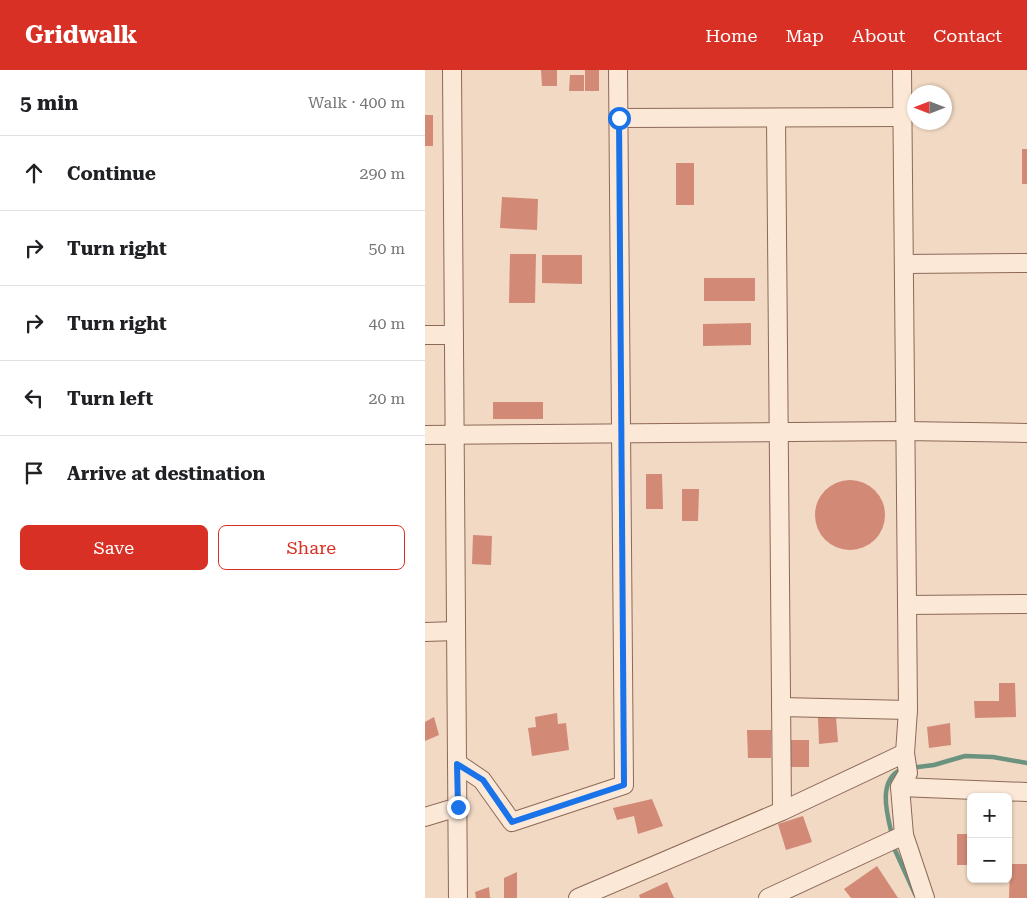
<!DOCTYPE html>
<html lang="en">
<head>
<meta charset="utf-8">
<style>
  body { margin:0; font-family:"Roboto Serif",serif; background:#f6f6f6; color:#202124 }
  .controls { position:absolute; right:15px; bottom:15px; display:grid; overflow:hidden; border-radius:8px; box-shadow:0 1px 4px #0004 }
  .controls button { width:45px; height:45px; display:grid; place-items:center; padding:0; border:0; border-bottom:1px solid #e0e0e0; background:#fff; color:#202124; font:25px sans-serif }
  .compass { position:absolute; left:482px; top:15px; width:45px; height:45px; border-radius:50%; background:#fff; box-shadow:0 1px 4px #0004; rotate:270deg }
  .stop { position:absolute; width:15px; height:15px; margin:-11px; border:4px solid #1a73e8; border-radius:50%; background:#fff }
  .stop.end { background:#1a73e8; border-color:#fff; box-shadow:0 1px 5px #0008 }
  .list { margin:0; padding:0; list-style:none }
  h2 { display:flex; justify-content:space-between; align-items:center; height:65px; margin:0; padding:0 20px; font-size:21px }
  h2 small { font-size:16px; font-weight:400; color:#757577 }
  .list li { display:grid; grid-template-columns:32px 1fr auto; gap:15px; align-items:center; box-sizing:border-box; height:75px; padding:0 20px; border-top:1px solid #e0e0e0 }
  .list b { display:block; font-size:19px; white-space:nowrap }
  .list em { font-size:16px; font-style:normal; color:#757577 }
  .actions { display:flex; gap:10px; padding:15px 20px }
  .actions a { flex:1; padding:11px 0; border:1px solid #d93025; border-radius:8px; text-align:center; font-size:18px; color:#d93025 }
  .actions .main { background:#d93025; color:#fff }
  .icon { flex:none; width:28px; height:28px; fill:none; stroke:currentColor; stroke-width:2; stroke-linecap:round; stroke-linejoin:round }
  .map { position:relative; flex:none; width:602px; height:828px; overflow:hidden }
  header { display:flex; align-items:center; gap:30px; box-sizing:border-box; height:70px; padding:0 25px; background:#d93025; color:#fff }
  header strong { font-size:24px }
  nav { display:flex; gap:28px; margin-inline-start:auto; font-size:18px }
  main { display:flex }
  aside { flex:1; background:#fff }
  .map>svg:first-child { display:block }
</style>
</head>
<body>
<header>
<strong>Gridwalk</strong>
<nav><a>Home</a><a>Map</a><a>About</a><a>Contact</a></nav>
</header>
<main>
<aside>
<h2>5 min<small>Walk · 400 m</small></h2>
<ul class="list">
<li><svg class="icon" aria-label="ahead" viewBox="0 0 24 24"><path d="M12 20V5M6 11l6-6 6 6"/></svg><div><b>Continue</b></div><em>290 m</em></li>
<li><svg class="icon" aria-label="right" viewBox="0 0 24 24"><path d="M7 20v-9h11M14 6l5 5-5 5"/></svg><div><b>Turn right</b></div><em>50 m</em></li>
<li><svg class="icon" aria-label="right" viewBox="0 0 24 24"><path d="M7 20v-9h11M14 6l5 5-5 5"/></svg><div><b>Turn right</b></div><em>40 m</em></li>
<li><svg class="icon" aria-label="left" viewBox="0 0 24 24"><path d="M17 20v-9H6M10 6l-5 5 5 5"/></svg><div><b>Turn left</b></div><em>20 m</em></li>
<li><svg class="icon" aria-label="arrive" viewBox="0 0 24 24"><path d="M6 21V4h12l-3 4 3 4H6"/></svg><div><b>Arrive at destination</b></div></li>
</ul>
<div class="actions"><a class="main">Save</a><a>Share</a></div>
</aside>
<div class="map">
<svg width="602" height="828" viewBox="0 0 602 828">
  <rect width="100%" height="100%" fill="#f1d9c3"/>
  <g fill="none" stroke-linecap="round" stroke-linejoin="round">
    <!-- stream -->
    <g stroke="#6b9380" stroke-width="4.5">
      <polyline points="485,698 509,695 540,686 568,687 602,693"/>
      <path d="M 467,765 C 462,744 452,710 477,699"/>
      <polyline points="469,778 490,824"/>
    </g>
  </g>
  <!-- building -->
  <g fill="#d28976">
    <polygon points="116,0 132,0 132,16 117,16"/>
    <rect x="160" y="0" width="14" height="21"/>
    <polygon points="145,5 159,5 159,21 144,21"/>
    <rect x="0" y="45" width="8" height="31"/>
    <rect x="597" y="79" width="5" height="35"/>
    <rect x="251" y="93" width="18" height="42"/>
    <polygon points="77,127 113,129 112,160 75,158"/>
    <polygon points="85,184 111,184 110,233 84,233"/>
    <polygon points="117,185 157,185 157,214 117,213"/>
    <rect x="279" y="208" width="51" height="23"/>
    <polygon points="326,253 326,275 278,276 278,254"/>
    <rect x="68" y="332" width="50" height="17"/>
    <polygon points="221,404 237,404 238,439 221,439"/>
    <circle cx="425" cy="445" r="35"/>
    <polygon points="257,419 274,419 273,451 257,451"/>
    <polygon points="48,465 67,466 66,495 47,494"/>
    <polygon points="574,613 590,613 591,647 550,648 549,631 574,631"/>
    <polygon points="132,643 133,654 141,653 144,680 107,686 103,658 111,657 110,647"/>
    <polygon points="9,647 14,665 0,671 0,652"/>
    <polygon points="411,647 413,672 394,674 393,648"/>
    <polygon points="525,653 526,675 504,678 502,657"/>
    <polygon points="322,660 346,660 346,688 323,688"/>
    <rect x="362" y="670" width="22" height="27"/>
    <polygon points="227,729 238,756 213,764 209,746 192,750 188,738"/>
    <polygon points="378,746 387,772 361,780 353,754"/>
    <rect x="532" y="764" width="14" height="31"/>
    <polygon points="585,794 602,794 602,828 584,828"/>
    <polygon points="452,796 473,828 426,828 419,819"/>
    <polygon points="92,802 92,828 79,828 79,808"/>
    <polygon points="242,812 249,828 215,828 214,825"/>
    <polygon points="64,817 65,828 51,828 50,822"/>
  </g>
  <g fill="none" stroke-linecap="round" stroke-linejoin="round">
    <defs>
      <g id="street">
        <polyline points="27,0 33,828"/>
        <polyline points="477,0 483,640 480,683 483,703 475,717 479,765 500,828"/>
        <polyline points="194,48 478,47"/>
        <polyline points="351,48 357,741"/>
        <polyline points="479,194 602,193"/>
        <polyline points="0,265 29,265"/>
        <polyline points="0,365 480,361 602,363"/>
        <polyline points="482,535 602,534"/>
        <polyline points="0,562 31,561"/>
        <polyline points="356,637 483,640"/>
        <polyline points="32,693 57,710 87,752 199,715 193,0"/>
        <polyline points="475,717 602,722"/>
        <polyline points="0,747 33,737"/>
        <polyline points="153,828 357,741 480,683"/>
        <polyline points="343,828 479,765"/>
      </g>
    </defs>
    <!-- street casing -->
    <use href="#street" stroke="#8d6958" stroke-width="20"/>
    <!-- street -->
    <use href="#street" stroke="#fbe8d7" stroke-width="18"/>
  </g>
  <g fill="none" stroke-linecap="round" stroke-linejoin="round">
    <!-- route -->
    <polyline stroke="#1a73e8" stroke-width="6" points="33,737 32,694 58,710 87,752 199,715 194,48"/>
  </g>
</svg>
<div class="controls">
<button>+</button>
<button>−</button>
</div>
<svg class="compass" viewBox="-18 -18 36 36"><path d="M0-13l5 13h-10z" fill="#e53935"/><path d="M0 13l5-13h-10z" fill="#757577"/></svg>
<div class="stop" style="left:194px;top:48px"></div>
<div class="stop end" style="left:33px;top:737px"></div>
</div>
</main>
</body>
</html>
